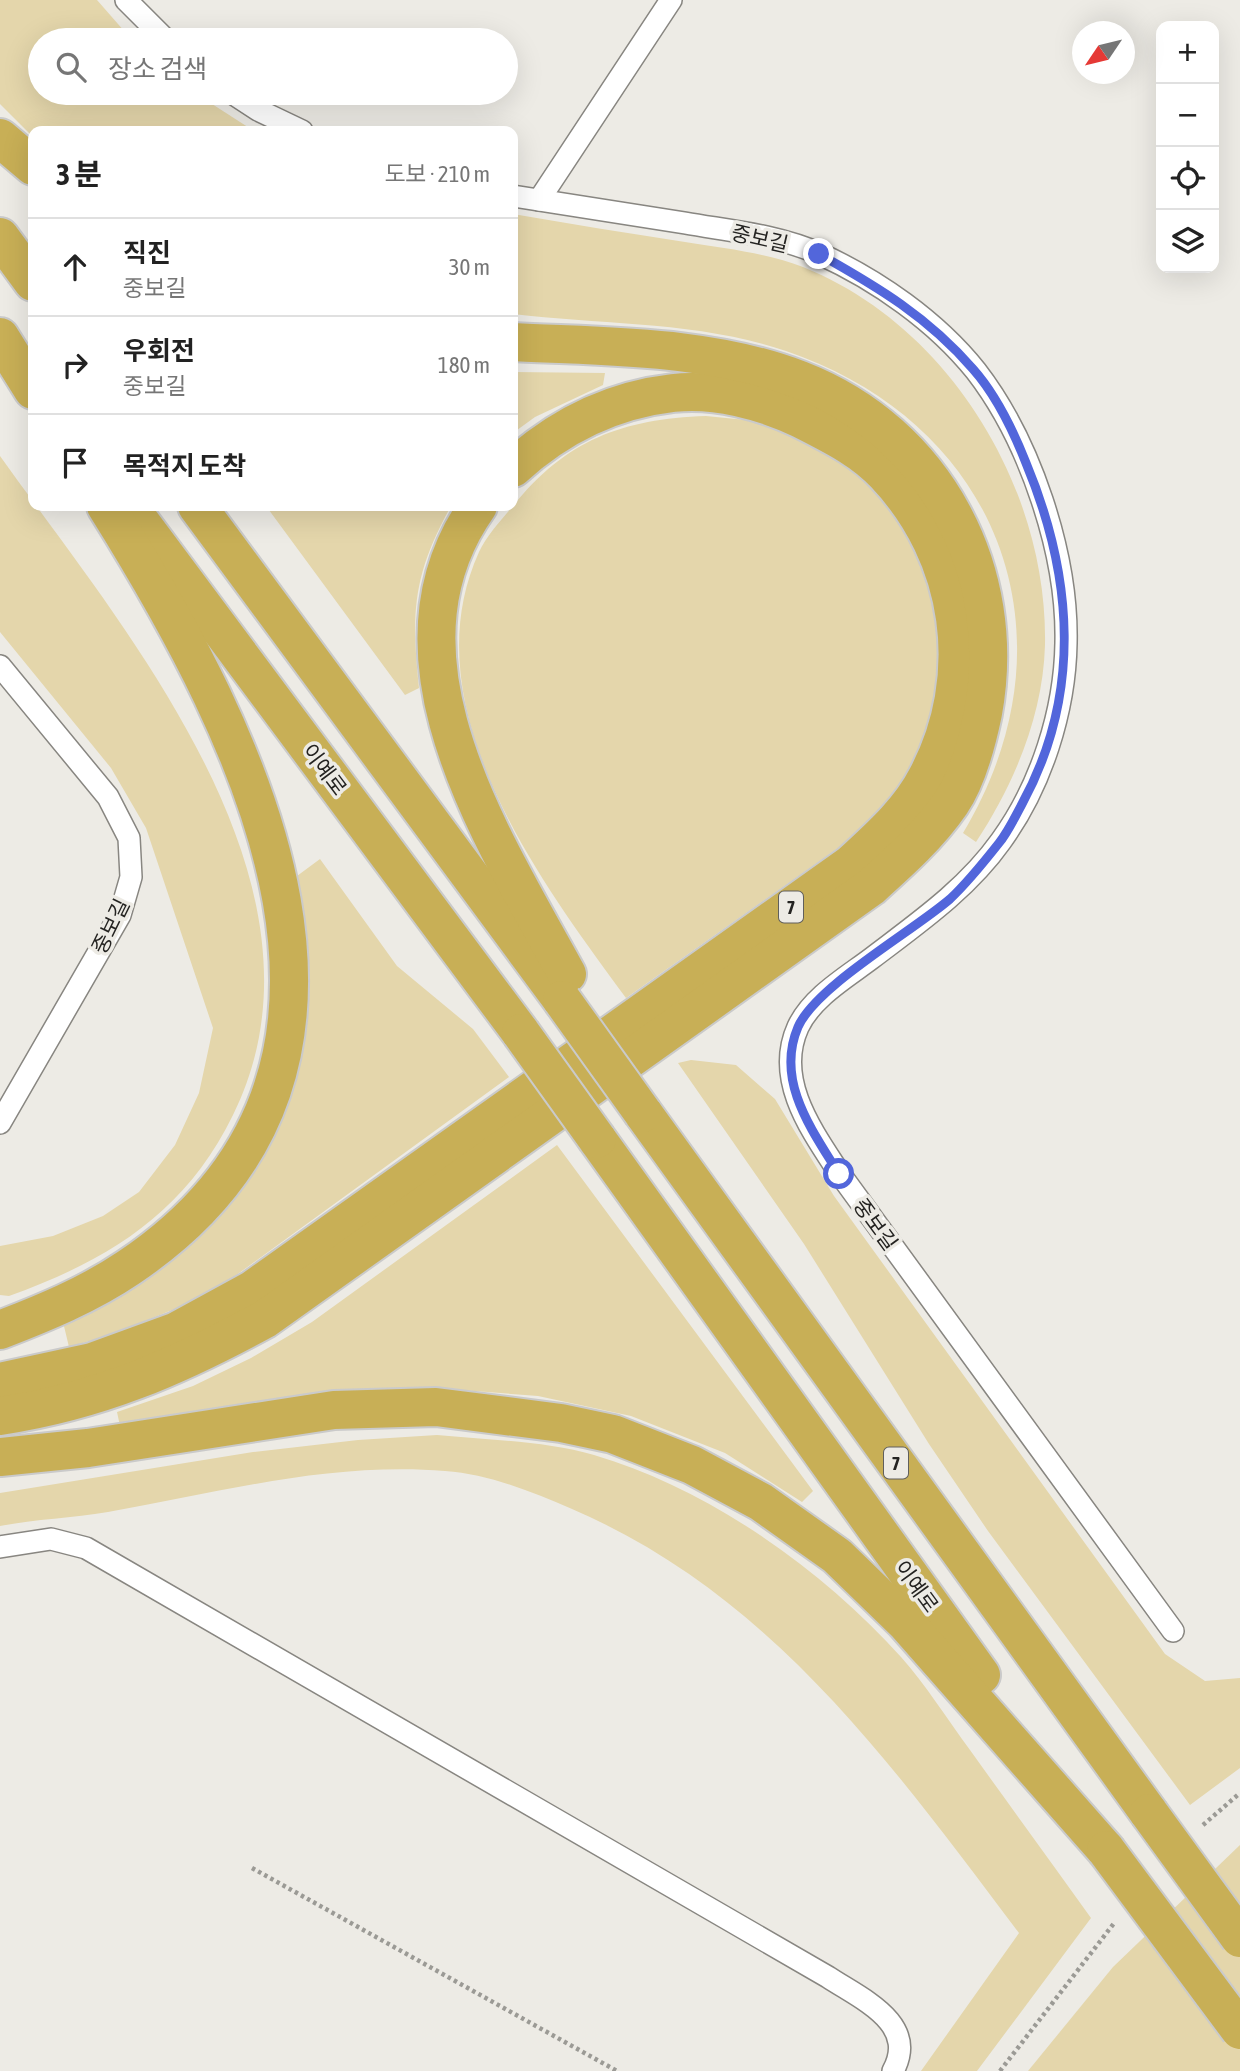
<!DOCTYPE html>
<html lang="ko">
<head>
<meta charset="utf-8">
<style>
  body { margin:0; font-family:"Asap Condensed","Noto Sans KR",sans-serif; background:#f6f6f6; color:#222 }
  .controls { position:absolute; right:21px; top:21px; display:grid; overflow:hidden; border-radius:14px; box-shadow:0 7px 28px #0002 }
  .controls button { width:63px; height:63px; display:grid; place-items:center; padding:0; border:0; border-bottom:2px solid #e0e0e0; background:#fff; color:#222; font:35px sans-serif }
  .compass { position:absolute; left:1072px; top:21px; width:63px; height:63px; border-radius:50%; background:#fff; box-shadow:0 7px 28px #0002; rotate:235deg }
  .stop { position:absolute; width:21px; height:21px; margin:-16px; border:5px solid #5266db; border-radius:50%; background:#fff }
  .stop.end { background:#5266db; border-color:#fff; box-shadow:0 2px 7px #0008 }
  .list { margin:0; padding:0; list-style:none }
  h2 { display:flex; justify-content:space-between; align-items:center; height:91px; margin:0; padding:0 28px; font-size:30px }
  h2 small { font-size:23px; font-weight:400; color:#767676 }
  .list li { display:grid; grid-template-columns:46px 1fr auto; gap:21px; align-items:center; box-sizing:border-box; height:98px; padding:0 28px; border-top:2px solid #e0e0e0 }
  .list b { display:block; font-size:26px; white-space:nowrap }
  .list p { margin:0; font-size:23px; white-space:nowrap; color:#767676 }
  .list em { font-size:23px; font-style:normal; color:#767676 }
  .icon { flex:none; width:38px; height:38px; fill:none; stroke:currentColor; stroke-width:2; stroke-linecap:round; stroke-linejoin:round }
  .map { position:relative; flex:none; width:1240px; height:2071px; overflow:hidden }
  .search { position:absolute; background:#fff; box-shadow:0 7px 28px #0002; left:28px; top:28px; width:490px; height:77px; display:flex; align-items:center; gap:18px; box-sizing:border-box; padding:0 24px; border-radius:38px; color:#767676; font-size:26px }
  .panel { position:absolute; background:#fff; box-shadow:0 7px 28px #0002; left:28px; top:126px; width:490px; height:385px; border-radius:14px }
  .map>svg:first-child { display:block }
</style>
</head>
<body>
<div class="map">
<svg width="1240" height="2071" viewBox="0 0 1240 2071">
  <rect width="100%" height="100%" fill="#edebe5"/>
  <!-- green -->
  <g fill="#e4d6ab">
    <polygon points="0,0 97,0 132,40 40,40 40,93 195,93 254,131 33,131 33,137 0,104"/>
    <path d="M 513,214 C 570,224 628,233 685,242 C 723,248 767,253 803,267 C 950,326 1048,489 1045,645 C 1043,716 1014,784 976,842 L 963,833 C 1080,638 1001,424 786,351 C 698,321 603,325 513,314 Z"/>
    <polygon points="513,372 605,373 603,385 535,417 513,433"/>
    <path d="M 706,416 L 746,420 L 782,429 L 851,464 L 902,518 L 933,585 L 941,692 L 915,770 L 882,812 L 838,848 L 626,998 C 539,880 409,706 479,552 C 487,535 502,519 513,506 C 566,440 622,419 706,416 Z"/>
    <path d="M 0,456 C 124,630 346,886 233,1115 C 185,1213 109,1260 9,1296 L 0,1295 L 0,1246 L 53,1236 L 103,1216 L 139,1192 L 175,1145 L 199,1093 L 213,1028 L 146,828 L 111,768 L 0,632 Z"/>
    <path d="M 266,506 L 451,506 C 413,575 411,611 419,688 L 405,695 Z"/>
    <path d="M 320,859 L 397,966 L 473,1029 L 509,1077 L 235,1276 L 177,1308 L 113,1334 L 69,1347 L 63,1322 C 113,1296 165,1269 205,1228 C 277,1155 311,1052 306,950 C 305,926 300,901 297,876 Z"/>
    <polygon points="691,1060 736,1065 775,1099 834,1196 1165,1654 1205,1681 1240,1678 1240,1768 1190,1805 988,1531 929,1444 804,1244 678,1063"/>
    <polygon points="557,1145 813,1491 802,1502 725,1453 631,1416 538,1396 436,1388 120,1426 117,1412 193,1386 251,1358 312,1322"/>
    <path d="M 437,1435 C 488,1440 545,1441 594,1455 C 709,1489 822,1569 901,1657 C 926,1685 947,1719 970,1750 C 1010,1806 1051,1862 1091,1918 L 977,2071 L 921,2071 L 1019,1933 C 892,1765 772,1595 572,1509 C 532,1492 489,1474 445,1471 C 329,1462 220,1492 108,1512 C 73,1518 36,1519 0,1526 L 0,1493 L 253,1452 L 358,1440 Z"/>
    <polygon points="1240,1845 1240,2071 1028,2071 1113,1967"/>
  </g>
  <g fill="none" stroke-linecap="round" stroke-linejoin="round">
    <defs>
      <g id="service">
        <polyline points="126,0 166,40"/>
        <polyline points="232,93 258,110 302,131"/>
        <path d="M 513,196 C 570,205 628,214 685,223 C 730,231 778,235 820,254 C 877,280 936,321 976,371 C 1030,441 1068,554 1066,643 C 1065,711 1041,786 1001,841 C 967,889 918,923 872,958 C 847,977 812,997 798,1027 C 774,1080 812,1131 840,1174 L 1173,1631"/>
        <polyline points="539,200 671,0"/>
        <polyline points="0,666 108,797 129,838 131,877 120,915 0,1123"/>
        <path d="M 0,1547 L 51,1539 L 86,1548 L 828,1977 C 861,1999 919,2023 893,2071"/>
      </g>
      <g id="trunk">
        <polyline points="0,138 33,166"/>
        <polyline points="0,237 33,282"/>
        <polyline points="0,337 33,390"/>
        <polyline points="197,506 562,1000"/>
        <path d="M 478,506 C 372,656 493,838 567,974"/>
        <polyline points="136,516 521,1033"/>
        <polyline points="643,1113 1149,1813"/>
        <polyline points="597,1139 981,1675"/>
        <path d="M 0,1330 C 44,1313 88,1295 128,1268 C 422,1071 251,738 106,506"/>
        <path d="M 0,1382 L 92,1362 L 177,1331 L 252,1290 L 851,864 C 879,838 909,812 927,777 C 980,677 963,556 885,474 C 862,449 830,434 801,419 C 763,401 715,388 673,393 C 612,400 558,427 513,468"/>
        <path d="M 0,1416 C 99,1401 177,1367 265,1319 L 871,887 C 900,861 929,835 951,803 C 968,778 977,742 983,713 C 1009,572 936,433 800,380 C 710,345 608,347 513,342"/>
        <polyline points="0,1457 88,1448 334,1410 436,1407 561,1423 613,1434 692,1465 761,1502 837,1556 905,1622 1106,1850"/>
      </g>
    </defs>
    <!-- service casing -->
    <use href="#service" stroke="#888681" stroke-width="24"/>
    <!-- trunk casing -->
    <use href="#trunk" stroke="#cacaca" stroke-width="42"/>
    <!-- path -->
    <g stroke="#9b9a95" stroke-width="4.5" stroke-dasharray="3.5 3.5" stroke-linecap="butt">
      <polyline points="1203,1825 1240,1793"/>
      <polyline points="252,1868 617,2071"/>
      <polyline points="1000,2071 1115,1922"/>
    </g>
    <!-- service -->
    <use href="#service" stroke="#fff" stroke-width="21"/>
    <!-- trunk -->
    <use href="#trunk" stroke="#c8af56" stroke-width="38"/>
    <defs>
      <g id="trunk-bridge">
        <polyline points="562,1000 643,1113"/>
        <polyline points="521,1033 597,1139"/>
        <polyline points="1149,1813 1240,1938"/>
        <polyline points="1106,1850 1240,2030"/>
      </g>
    </defs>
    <!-- trunk-bridge casing -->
    <use href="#trunk-bridge" stroke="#cacaca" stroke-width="42" stroke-linecap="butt"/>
    <!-- trunk-bridge -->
    <use href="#trunk-bridge" stroke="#c8af56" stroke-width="38"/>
  </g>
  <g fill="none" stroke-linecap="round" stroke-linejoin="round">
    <!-- route -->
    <path stroke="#5266db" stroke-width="9" d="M 819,254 C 878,287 928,317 973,369 C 997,396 1013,430 1026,463 C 1073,576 1082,694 1022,804 C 1015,817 1008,832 999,843 C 984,862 967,883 950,899 C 913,931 816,986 798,1027 C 775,1081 812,1130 839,1174"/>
  </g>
  <g text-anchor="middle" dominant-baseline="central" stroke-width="7" stroke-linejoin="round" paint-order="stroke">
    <!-- shield labels -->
    <g fill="#edebe5" stroke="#605f5c" stroke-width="2">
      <rect x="779" y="891.5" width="24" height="31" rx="5"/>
      <rect x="884" y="1447.5" width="24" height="31" rx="5"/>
    </g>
    <g font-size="19" font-weight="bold" fill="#242321">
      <text x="791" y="907">7</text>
      <text x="896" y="1463">7</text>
    </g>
    <!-- street labels -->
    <g font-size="21" fill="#242321" stroke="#edebe5">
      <text transform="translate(760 238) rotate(13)">중보길</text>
      <text transform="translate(325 769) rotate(53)">이예로</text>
      <text transform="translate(110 926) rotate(-64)">중보길</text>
      <text transform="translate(876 1224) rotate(54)">중보길</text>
      <text transform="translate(917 1586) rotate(54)">이예로</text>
    </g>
  </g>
</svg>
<div class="controls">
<button>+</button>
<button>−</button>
<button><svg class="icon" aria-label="locate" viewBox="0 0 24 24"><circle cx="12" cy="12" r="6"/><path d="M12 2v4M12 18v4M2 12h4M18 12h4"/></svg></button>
<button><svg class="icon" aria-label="layers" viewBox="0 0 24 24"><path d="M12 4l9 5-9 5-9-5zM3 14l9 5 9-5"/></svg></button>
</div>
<svg class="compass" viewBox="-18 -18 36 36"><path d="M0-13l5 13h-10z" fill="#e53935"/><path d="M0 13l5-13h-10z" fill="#767676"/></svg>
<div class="stop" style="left:839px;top:1174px"></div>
<div class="stop end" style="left:819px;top:254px"></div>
<div class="search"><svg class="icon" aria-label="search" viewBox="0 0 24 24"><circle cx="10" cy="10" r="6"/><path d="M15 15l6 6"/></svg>장소 검색</div>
<section class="panel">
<h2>3 분<small>도보 · 210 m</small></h2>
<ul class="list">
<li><svg class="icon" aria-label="ahead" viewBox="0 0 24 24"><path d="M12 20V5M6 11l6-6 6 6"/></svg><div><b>직진</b><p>중보길</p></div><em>30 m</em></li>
<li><svg class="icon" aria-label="right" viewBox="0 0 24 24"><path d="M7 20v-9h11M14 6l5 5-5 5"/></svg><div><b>우회전</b><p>중보길</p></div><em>180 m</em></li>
<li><svg class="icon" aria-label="arrive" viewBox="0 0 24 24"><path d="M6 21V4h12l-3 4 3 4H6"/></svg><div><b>목적지 도착</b></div></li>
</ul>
</section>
</div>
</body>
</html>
